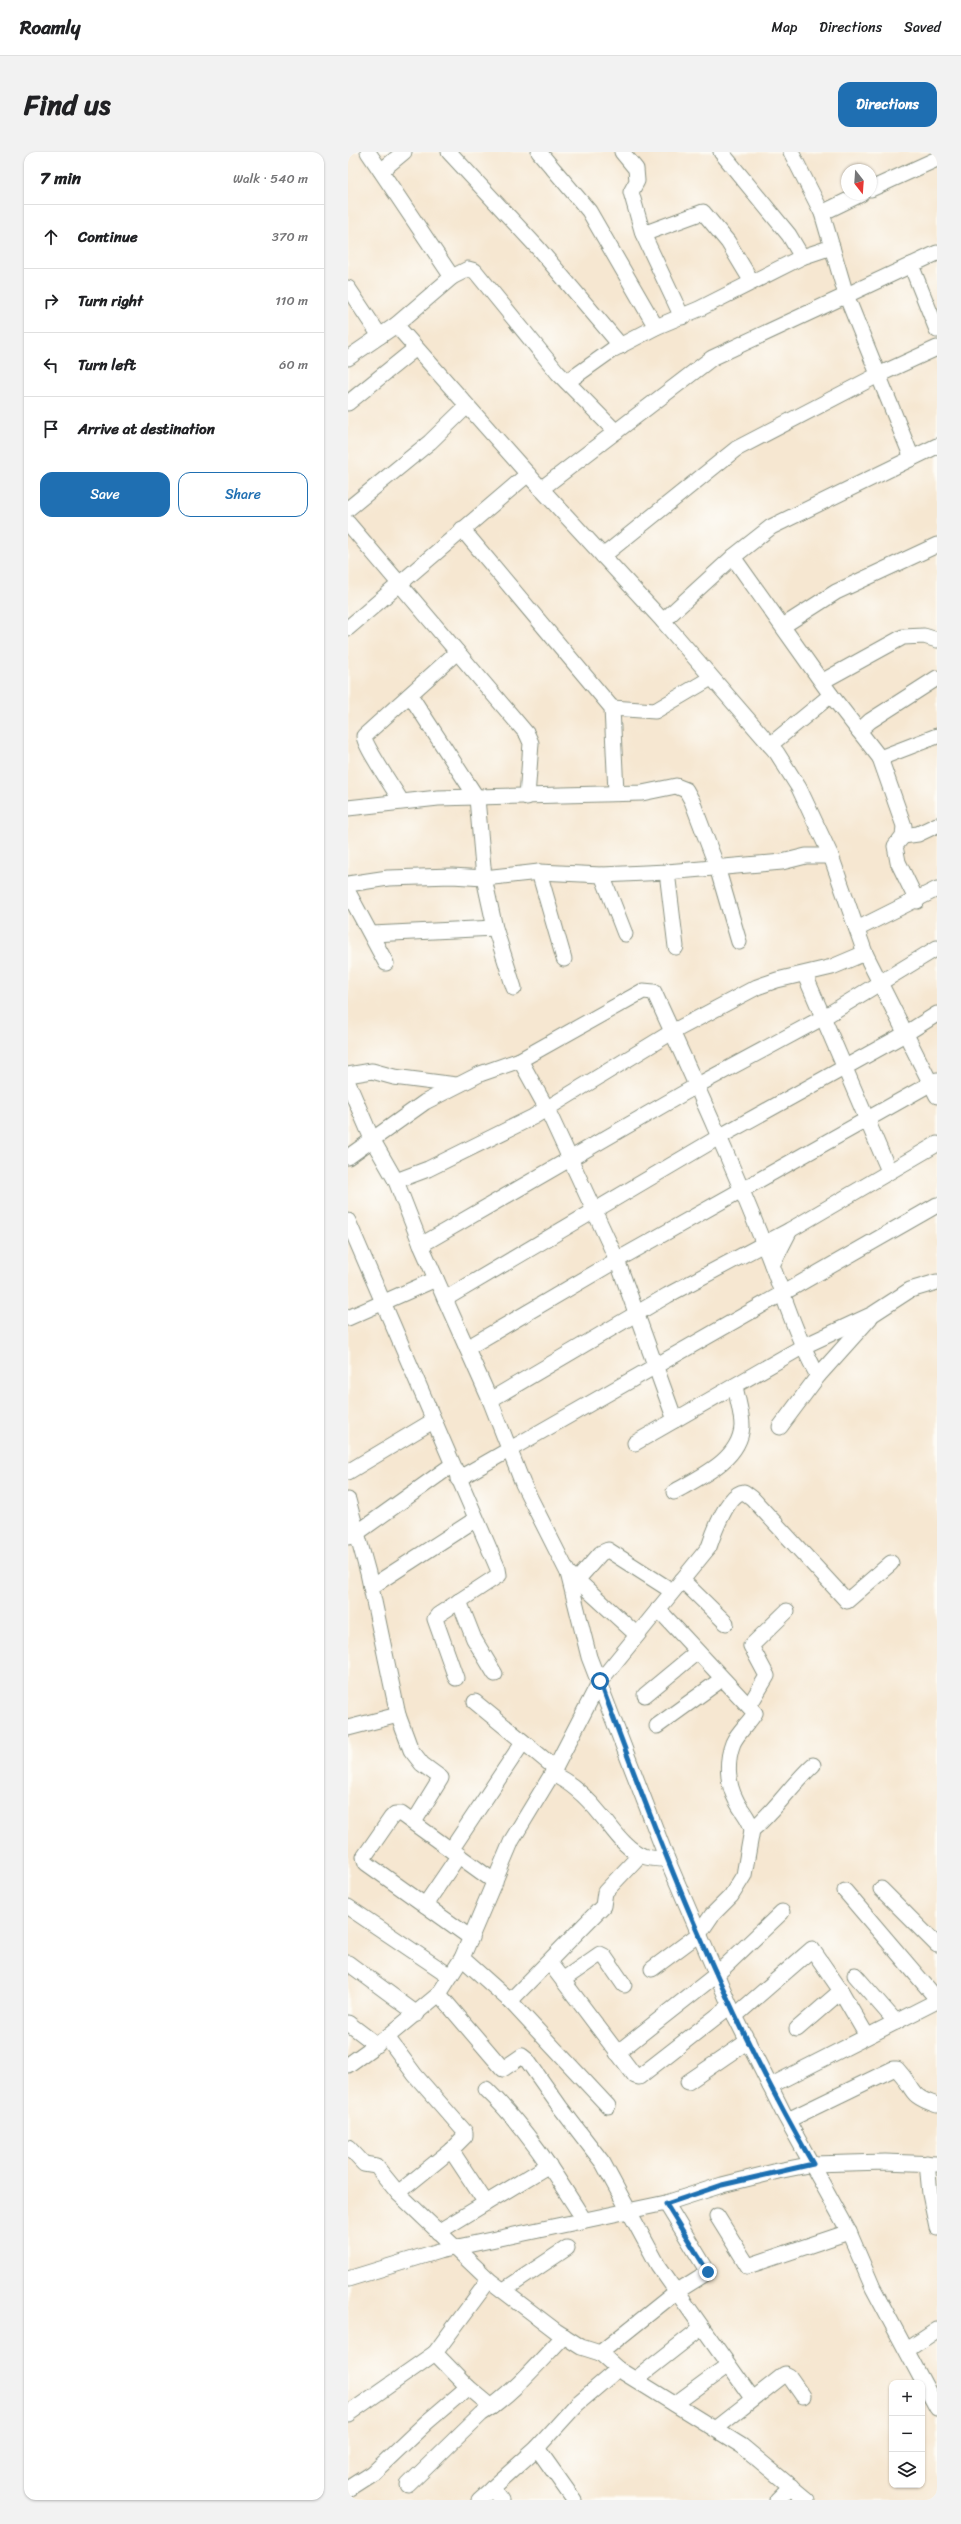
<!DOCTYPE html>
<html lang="en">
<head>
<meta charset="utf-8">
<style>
  body { margin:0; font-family:Sriracha,sans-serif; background:#f2f2f2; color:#202124 }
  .controls { position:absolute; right:12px; bottom:12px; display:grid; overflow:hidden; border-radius:8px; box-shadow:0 1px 3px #0004 }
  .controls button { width:36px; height:36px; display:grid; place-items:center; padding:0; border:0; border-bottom:1px solid #e0e0e0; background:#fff; color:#202124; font:20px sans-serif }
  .compass { position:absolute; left:493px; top:12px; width:36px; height:36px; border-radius:50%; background:#fff; box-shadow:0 1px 3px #0004; rotate:163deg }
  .stop { position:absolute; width:12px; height:12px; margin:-9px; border:3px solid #1f6fb2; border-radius:50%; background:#fff }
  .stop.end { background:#1f6fb2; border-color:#fff; box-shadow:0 1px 4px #0008 }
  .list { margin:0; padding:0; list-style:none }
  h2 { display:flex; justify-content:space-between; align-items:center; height:52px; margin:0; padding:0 16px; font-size:17px }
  h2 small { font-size:13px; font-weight:400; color:#757577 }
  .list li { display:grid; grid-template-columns:26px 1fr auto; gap:12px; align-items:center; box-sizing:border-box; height:64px; padding:0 16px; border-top:1px solid #e0e0e0 }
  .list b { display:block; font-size:15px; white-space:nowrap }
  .list em { font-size:13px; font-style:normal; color:#757577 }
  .actions { display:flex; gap:8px; padding:12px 16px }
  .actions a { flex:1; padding:9px 0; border:1px solid #1f6fb2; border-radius:12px; text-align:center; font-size:14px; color:#1f6fb2 }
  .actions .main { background:#1f6fb2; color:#fff }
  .icon { flex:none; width:22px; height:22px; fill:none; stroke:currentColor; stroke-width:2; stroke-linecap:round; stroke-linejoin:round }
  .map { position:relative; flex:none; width:589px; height:2348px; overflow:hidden; border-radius:12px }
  header { display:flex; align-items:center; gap:24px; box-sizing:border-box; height:56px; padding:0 20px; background:#fff; border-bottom:1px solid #e0e0e0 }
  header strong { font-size:19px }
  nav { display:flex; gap:22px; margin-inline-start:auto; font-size:14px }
  .intro { display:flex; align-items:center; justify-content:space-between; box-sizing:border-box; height:96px; padding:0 24px }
  h1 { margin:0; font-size:28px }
  .button { padding:10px 18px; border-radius:12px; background:#1f6fb2; color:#fff; font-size:14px; font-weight:700 }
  main { display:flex; gap:24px; padding:0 24px }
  aside { flex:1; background:#fff; border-radius:12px; box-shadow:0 1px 3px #0004 }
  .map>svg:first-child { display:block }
</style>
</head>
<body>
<header>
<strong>Roamly</strong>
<nav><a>Map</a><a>Directions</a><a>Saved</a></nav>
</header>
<div class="intro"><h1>Find us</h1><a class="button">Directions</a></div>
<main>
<aside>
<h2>7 min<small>Walk · 540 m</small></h2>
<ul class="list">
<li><svg class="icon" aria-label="ahead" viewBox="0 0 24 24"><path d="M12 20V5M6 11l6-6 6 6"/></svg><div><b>Continue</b></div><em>370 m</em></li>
<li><svg class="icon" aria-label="right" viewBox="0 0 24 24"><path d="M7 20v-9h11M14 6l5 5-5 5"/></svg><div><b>Turn right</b></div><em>110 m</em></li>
<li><svg class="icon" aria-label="left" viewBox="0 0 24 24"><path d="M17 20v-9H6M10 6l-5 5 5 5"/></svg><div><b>Turn left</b></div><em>60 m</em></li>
<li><svg class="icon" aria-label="arrive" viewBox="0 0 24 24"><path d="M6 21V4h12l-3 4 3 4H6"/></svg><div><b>Arrive at destination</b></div></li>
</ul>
<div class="actions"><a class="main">Save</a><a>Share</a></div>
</aside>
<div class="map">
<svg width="589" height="2348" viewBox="0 0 589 2348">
  <rect width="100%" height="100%" fill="#fdfcf7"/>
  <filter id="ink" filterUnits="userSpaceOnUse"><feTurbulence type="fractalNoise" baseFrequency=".025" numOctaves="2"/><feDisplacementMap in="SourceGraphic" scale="8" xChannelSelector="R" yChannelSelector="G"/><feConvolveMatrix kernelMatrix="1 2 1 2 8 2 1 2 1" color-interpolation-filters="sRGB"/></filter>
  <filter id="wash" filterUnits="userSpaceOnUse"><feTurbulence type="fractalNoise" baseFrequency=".012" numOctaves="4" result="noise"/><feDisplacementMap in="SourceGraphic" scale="16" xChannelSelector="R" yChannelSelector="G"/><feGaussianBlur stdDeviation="0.9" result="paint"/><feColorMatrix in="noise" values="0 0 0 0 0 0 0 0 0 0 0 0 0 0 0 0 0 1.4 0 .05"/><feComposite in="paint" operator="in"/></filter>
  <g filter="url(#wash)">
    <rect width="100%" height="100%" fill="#f6e7d1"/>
  </g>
  <g filter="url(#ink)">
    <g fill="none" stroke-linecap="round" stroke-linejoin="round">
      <defs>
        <g id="minor">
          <polyline points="20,0 104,125 48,173 186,329 315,469 429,601 451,636 483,704 517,801 589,944"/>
          <polyline points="101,0 190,96 273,194"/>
          <polyline points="191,0 241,59 308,175"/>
          <polyline points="274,0 288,17 289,29 283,40 295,82 334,165"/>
          <polyline points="373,0 441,83 454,105"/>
          <polyline points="443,0 474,61 498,143 564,306"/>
          <polyline points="33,19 56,0"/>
          <polyline points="523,37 589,7"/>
          <polyline points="474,61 513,42"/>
          <polyline points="295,82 355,60 380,90 404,130"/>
          <polyline points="563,113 589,178"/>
          <polyline points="104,125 120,117 127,119 210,221 268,280"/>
          <polyline points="0,136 32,184"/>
          <polyline points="0,206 48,173"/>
          <polyline points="219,230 264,198 308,175 351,157 454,105 484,95"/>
          <polyline points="0,251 68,196"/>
          <polyline points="193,337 364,206 589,101"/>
          <polyline points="0,357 82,290 119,254"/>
          <polyline points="0,371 179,582 183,591 179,645"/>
          <polyline points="114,377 264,556 268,640"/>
          <polyline points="255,404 388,297 530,223 589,196"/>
          <polyline points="385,405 483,543 532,606 589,584"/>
          <polyline points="315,469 385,405 423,375 589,294"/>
          <polyline points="435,474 488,440 589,393"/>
          <polyline points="0,476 180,322"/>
          <polyline points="475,529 555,485 576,484 589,488"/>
          <polyline points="62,543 129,646 136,726 147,776 166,836"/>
          <polyline points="264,556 307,559 363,526"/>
          <polyline points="511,579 522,569 589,526"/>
          <polyline points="422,593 483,543"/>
          <polyline points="532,606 556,674 555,684 547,694 550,710 569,749"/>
          <path d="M 53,649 C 46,637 16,593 16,584 L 109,500"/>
          <polyline points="0,656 90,646 294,641 328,634 338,638 344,649 369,715 391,790"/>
          <polyline points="555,684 570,682 589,673"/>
          <polyline points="191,720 216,807"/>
          <polyline points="319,720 328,795"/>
          <polyline points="254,723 277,782"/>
          <polyline points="0,732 40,726 104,724 136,726 191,720 254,723 319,720 434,710 458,704 483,704"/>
          <polyline points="0,740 38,811"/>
          <polyline points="509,777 589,737"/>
          <polyline points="24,782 147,776"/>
          <polyline points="457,823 541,1019"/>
          <path d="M 172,908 L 295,839 L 306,840 C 347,930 388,1020 424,1113 C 438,1151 450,1188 470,1224"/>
          <polyline points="0,923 24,919 46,925 108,933"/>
          <polyline points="0,931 24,987 48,1029 73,1093 142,1248 175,1332 220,1421 241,1505 319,1707 382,1854 436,1962 501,2080 525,2136 589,2256"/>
          <polyline points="0,1005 77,950 132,922 172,908 199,957 269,1108 327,1268"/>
          <polyline points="48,1029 80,1017 185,965 324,880 409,835 429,828 484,815 517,801"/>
          <polyline points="0,1069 150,1417 151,1423 90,1463 87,1467 108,1526"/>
          <polyline points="73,1093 348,934 476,865 589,796"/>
          <polyline points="424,1113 442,1078"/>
          <polyline points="97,1147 371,985 557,882 589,862"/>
          <polyline points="0,1166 88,1127"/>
          <polyline points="119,1196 269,1108 589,928"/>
          <polyline points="142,1248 320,1143 442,1078 589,992"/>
          <polyline points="432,1275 470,1224 522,1166"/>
          <polyline points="287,1291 454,1195 525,1162 562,1138 589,1130"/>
          <polyline points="0,1320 85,1269"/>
          <polyline points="110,1327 589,1053"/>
          <path d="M 326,1340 C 352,1325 392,1308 394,1274 C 394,1261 389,1246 387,1234"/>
          <polyline points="0,1348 20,1421 50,1563 0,1576"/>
          <polyline points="1,1385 9,1381 104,1313"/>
          <polyline points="220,1421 229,1428 253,1401 260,1398 324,1439"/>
          <polyline points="229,1428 289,1483"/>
          <polyline points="334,1428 378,1471"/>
          <polyline points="23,1435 128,1367"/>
          <polyline points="111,1449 126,1487 147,1522"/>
          <polyline points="297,1543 349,1500"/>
          <polyline points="127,1550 207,1616"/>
          <polyline points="401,1554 419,1524 403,1494 439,1459"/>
          <polyline points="50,1563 63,1598 74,1612 93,1626 66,1670"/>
          <polyline points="309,1574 374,1527"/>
          <path d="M 204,1622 C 223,1630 241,1648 253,1663 C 265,1677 277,1697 295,1704 C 302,1707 310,1707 319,1707"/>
          <path d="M 404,1678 C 427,1659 443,1633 465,1613"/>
          <polyline points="103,1698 175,1590"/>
          <polyline points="533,1737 589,1793"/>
          <polyline points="497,1739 589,1847"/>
          <polyline points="77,1753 111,1703"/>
          <polyline points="0,1755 102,1824"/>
          <polyline points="123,1786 18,1711 16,1705 43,1666 47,1662 53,1662 147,1730"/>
          <polyline points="114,1806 162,1849 260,1954"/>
          <polyline points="201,1810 287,1924 291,1925 382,1854"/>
          <polyline points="0,1811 69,1862"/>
          <path d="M 304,1817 L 351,1782 L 364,1763 L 383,1744 L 396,1723 L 404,1678 C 402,1666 393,1659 388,1648 C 379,1631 378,1609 385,1591 C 390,1580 401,1571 407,1561 L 310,1457"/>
          <polyline points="507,1823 548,1870"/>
          <polyline points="216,1827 252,1802 256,1804 276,1833"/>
          <polyline points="91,1842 155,1917 174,1904 179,1908 212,1955 255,2011 310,2113 404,2246"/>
          <polyline points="162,1849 255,1754 257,1740 292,1703"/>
          <polyline points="387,1864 464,1797 493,1839 519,1884"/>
          <polyline points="0,1871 29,1893"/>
          <polyline points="449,1877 493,1839"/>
          <polyline points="39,1885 67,1923 117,1980 117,1984 103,1998"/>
          <polyline points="269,1901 369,1822 434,1760"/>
          <path d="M 0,1913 L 39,1885 L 91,1842 L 114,1806 L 164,1688 L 204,1622 L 252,1529 L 361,1395 C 366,1380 380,1341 396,1340 L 404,1346 L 499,1449 L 543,1411"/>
          <polyline points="340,1930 400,1889"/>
          <polyline points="422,1934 589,1849"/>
          <path d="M 138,1937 C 178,1975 207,2022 236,2068"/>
          <path d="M 440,1968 L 545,1917 L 549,1917 C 568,1937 558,1943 589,1953"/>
          <polyline points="0,1995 16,2012 28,2014 50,2041 141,2128 208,2179 233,2195 252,2201 270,2217 394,2294 459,2348"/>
          <polyline points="579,2011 582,2042 589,2076"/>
          <polyline points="50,2041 103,1998 138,2051"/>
          <polyline points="369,2064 400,2114 501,2080"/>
          <polyline points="90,2080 201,2013"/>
          <polyline points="0,2127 91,2099 318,2051 374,2033 430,2019 465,2012 537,2010 589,2012"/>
          <polyline points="156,2138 219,2096"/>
          <polyline points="559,2198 589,2178"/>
          <polyline points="87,2201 141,2128"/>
          <polyline points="252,2201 328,2140 360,2120 318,2051"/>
          <polyline points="288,2227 353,2176"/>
          <polyline points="327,2252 380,2213"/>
          <polyline points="0,2262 87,2201 120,2235"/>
          <polyline points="367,2277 437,2222 441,2224 455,2244"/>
          <polyline points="189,2296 226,2348"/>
          <path d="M 60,2333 L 133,2262 C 165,2242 190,2211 216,2184"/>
          <polyline points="144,2336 153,2348"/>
          <polyline points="0,2337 25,2321 79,2270 120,2235 144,2255"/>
          <polyline points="131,2348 189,2296 229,2252 270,2217"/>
          <polyline points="429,2348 443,2334"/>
        </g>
      </defs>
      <!-- minor casing -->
      <use href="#minor" stroke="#8a9282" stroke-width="17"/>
      <!-- minor -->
      <use href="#minor" stroke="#fff" stroke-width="15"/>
    </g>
  </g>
  <g fill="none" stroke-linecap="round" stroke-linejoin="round" filter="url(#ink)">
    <!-- route -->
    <path stroke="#1f6fb2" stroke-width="5" d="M 252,1529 C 312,1695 377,1860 465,2012 L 374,2033 L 318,2052 L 360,2120"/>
  </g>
</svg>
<div class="controls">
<button>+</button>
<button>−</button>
<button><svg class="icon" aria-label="layers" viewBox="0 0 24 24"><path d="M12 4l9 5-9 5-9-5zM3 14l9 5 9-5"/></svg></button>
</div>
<svg class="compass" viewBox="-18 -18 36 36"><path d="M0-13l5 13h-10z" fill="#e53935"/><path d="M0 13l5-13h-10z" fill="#757577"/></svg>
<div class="stop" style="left:252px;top:1529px"></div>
<div class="stop end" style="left:360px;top:2120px"></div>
</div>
</main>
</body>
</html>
